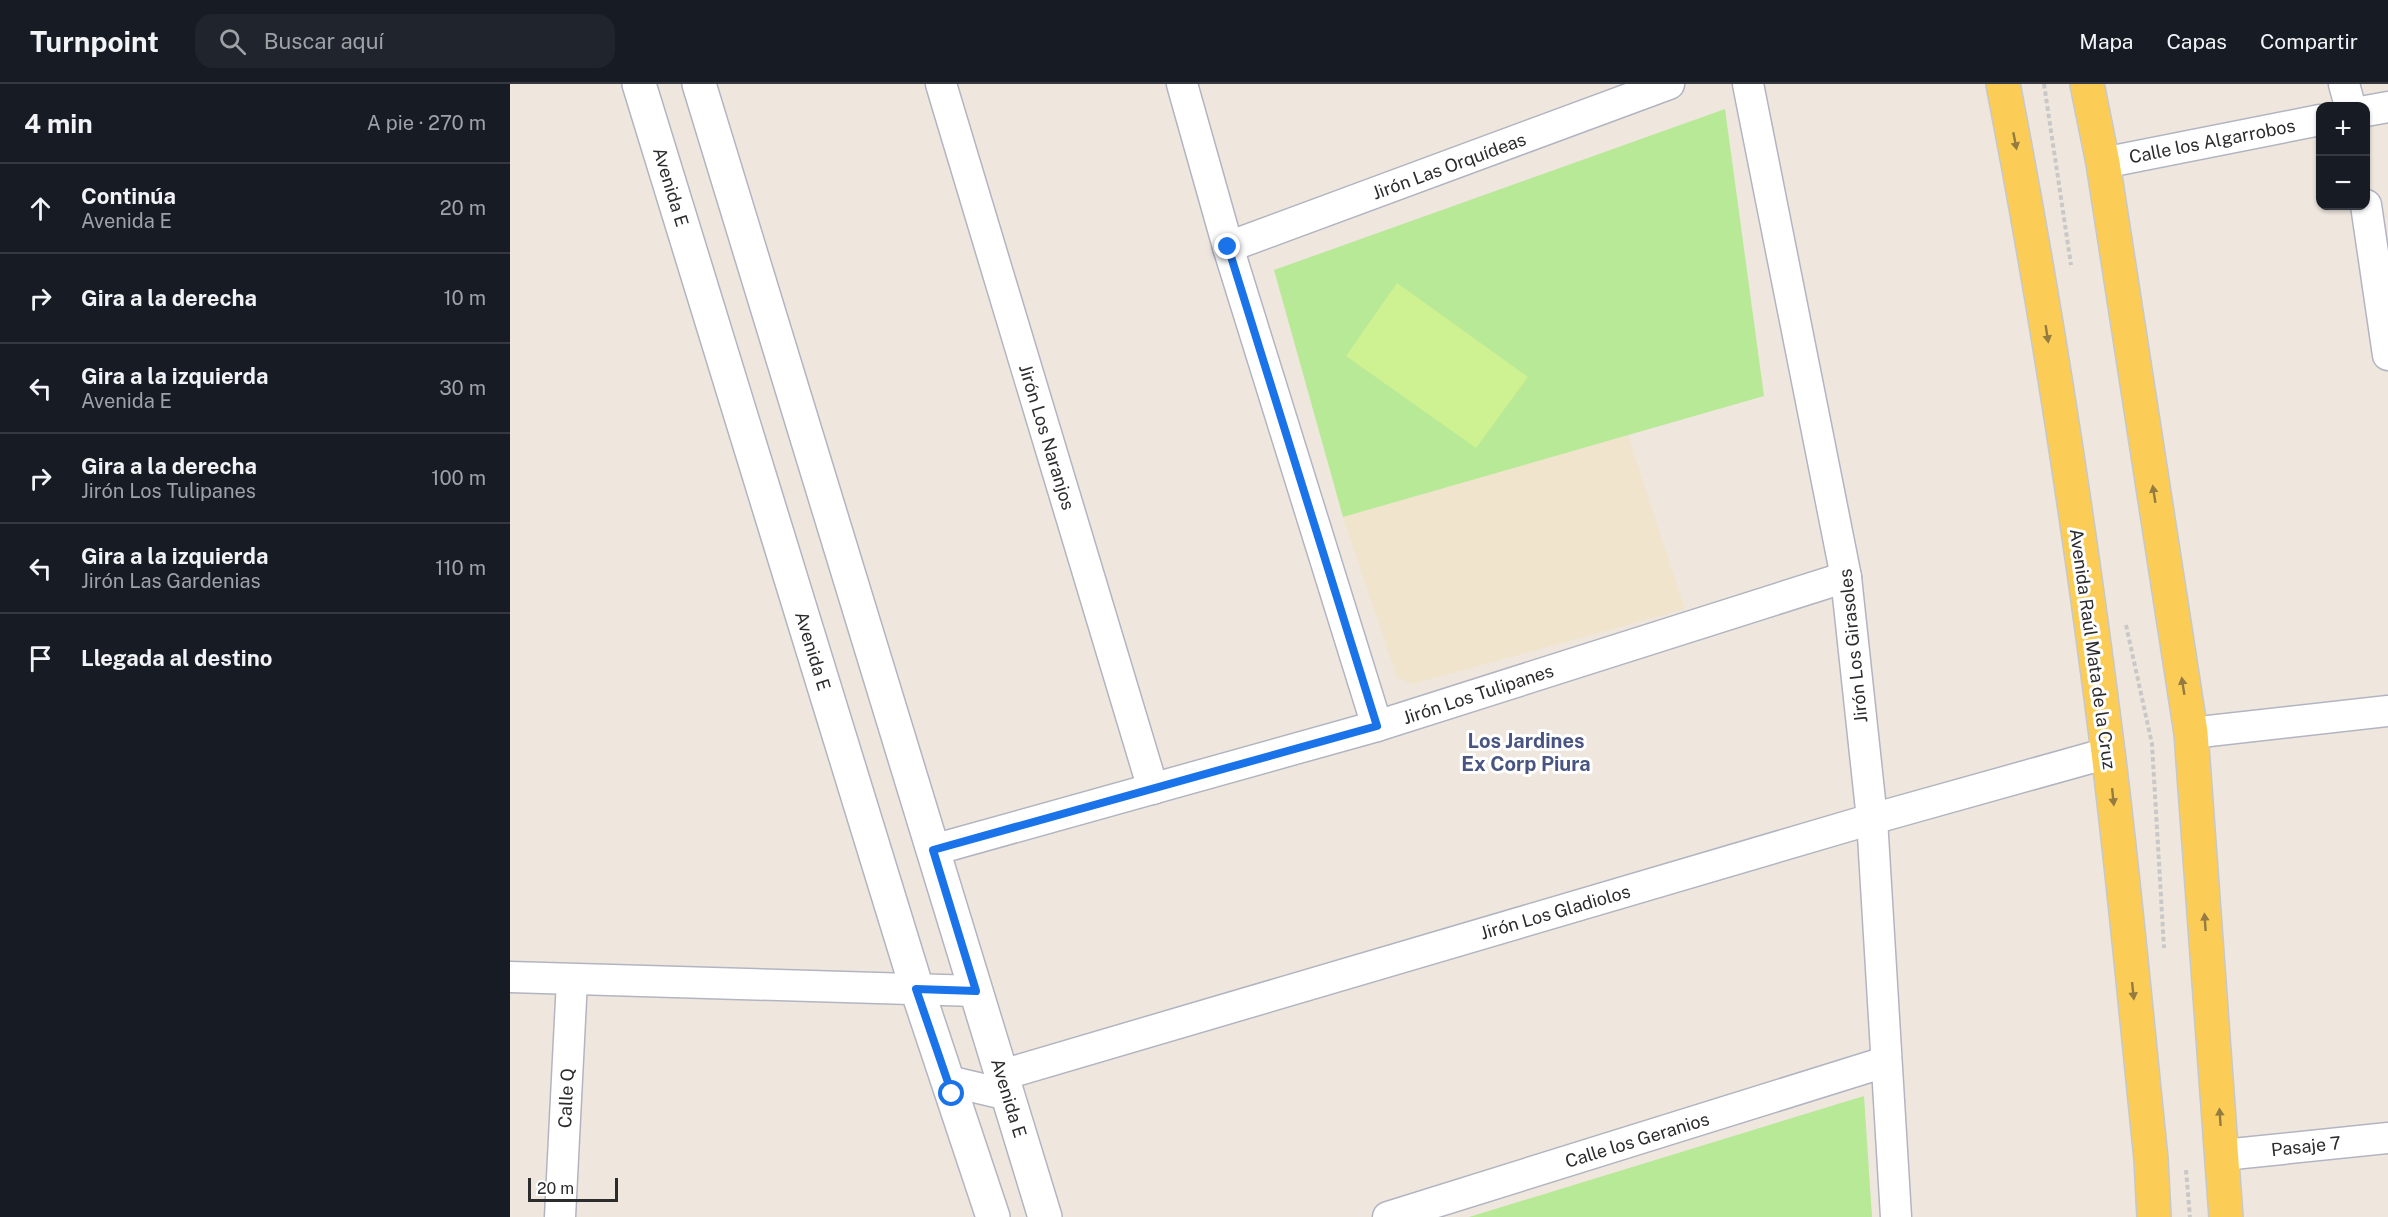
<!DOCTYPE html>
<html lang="es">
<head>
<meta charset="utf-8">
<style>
  body { margin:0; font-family:"Public Sans",sans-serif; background:#20242c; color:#f1f3f6 }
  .controls { position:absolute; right:18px; top:18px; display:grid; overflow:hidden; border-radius:12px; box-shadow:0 2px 4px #0004 }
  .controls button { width:54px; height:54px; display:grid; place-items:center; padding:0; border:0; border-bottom:2px solid #363941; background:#171b24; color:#f1f3f6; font:30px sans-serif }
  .scale { position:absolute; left:18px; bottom:15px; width:90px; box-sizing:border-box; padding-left:6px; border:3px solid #2c2c2c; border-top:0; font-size:16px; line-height:21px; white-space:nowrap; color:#2c2c2c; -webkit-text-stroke:4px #fff; paint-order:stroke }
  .stop { position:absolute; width:18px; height:18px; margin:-14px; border:4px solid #1a73e8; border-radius:50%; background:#fff }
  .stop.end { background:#1a73e8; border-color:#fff; box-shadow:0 2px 6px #0008 }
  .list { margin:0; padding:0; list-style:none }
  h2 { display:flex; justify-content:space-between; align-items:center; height:78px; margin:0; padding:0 24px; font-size:26px }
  h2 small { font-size:20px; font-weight:400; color:#9ea1a6 }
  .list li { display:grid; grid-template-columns:39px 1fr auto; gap:18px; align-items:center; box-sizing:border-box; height:90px; padding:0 24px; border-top:2px solid #363941 }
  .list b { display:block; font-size:22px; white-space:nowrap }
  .list p { margin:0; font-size:20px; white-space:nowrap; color:#9ea1a6 }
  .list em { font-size:20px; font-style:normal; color:#9ea1a6 }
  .icon { flex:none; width:33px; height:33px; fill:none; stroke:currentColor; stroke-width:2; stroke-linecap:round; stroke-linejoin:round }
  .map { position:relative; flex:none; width:1878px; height:1133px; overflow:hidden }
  header { display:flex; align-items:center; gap:36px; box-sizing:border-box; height:84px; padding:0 30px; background:#171b24; border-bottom:2px solid #363941 }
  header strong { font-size:28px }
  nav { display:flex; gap:33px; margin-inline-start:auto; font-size:21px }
  .search { width:420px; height:54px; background:#20242c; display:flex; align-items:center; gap:15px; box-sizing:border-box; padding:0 21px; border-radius:18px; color:#9ea1a6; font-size:22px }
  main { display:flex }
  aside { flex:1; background:#171b24 }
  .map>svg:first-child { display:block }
</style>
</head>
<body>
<header>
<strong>Turnpoint</strong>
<div class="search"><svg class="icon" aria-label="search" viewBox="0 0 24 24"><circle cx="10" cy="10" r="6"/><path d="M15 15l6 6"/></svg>Buscar aquí</div>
<nav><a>Mapa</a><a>Capas</a><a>Compartir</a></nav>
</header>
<main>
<aside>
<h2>4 min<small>A pie · 270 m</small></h2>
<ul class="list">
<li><svg class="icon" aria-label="ahead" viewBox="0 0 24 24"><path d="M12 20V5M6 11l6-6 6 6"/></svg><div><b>Continúa</b><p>Avenida E</p></div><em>20 m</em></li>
<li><svg class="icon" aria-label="right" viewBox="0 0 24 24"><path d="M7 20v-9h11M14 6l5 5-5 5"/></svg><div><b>Gira a la derecha</b></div><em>10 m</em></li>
<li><svg class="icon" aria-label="left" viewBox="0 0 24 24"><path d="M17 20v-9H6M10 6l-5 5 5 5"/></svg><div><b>Gira a la izquierda</b><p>Avenida E</p></div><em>30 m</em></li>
<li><svg class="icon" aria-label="right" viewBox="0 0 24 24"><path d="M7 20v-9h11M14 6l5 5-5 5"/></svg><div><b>Gira a la derecha</b><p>Jirón Los Tulipanes</p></div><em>100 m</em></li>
<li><svg class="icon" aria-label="left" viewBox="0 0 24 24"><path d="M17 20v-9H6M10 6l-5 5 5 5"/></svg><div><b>Gira a la izquierda</b><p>Jirón Las Gardenias</p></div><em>110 m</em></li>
<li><svg class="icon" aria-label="arrive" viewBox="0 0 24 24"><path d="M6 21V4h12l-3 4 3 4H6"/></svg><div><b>Llegada al destino</b></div></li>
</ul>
</aside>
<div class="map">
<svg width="1878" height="1133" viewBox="0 0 1878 1133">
  <rect width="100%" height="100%" fill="#efe7de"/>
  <!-- education -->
  <polygon fill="#f1e4cc" points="1118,351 1175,525 903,600 887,594 833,433"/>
  <!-- grass -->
  <g fill="#b7e997">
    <polygon points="1215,25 1254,312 833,433 764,186"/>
    <polygon points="1354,1012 1362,1133 959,1133"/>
  </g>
  <!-- pitch -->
  <polygon fill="#cef192" points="887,199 1018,293 966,364 836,272"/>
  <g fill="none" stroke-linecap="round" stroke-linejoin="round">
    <defs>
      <g id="minor">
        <polyline points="431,0 643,705"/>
        <polyline points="672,0 718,163 867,642"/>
        <polyline points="1238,0 1336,493 1362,735 1386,1133"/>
        <polyline points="1834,0 1840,22"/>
        <polyline points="1856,27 1878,23"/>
        <polyline points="1593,79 1810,36"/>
        <polyline points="1856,121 1878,271"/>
        <polyline points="718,163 1159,0"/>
        <polyline points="1681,649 1878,627"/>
        <polyline points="423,766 867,642 1336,493"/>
        <polyline points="0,893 466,907"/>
        <polyline points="492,991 1362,735 1598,669"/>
        <polyline points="442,1010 447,999 498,1011"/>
        <polyline points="1713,1071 1878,1054"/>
        <polyline points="50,1133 62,896"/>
        <polyline points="878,1133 1375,978"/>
      </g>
      <g id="tertiary">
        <polyline points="129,0 407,905 483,1133"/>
        <polyline points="189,0 535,1133"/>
      </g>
      <g id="primary">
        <path d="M 1493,0 C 1536,221 1570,445 1598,668 C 1615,804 1627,940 1641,1075 L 1644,1133"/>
        <polyline points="1577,0 1593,79 1681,649 1716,1133"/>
      </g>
    </defs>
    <!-- minor casing -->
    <use href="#minor" stroke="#b2b5c1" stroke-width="33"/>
    <!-- tertiary casing -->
    <use href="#tertiary" stroke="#b2b5c1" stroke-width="36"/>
    <!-- primary casing -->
    <use href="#primary" stroke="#c8c8c8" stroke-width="36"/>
    <!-- path -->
    <g stroke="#c8c8c8" stroke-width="4" stroke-dasharray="4.5 3" stroke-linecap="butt">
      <polyline points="1534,0 1561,181"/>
      <polyline points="1616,541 1642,660 1654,864"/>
      <polyline points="1676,1086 1680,1133"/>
    </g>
    <!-- minor -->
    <use href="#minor" stroke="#fff" stroke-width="30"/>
    <!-- tertiary -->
    <use href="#tertiary" stroke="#fff" stroke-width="33"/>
    <!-- primary -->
    <use href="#primary" stroke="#fccd56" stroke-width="33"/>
  </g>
  <!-- one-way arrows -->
  <defs><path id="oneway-solid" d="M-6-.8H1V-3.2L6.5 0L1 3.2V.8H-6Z" transform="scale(1.5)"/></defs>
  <g fill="#947c41">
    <use href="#oneway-solid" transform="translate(1505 57) rotate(79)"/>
    <use href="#oneway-solid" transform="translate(1537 250) rotate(81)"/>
    <use href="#oneway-solid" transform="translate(1644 410) rotate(-99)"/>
    <use href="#oneway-solid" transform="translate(1673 602) rotate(-99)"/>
    <use href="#oneway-solid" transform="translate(1603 713) rotate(84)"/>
    <use href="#oneway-solid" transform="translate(1695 838) rotate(-94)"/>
    <use href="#oneway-solid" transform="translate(1623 907) rotate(84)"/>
    <use href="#oneway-solid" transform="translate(1710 1033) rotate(-94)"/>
  </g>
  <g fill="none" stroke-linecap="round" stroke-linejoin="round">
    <!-- route -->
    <polyline stroke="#1a73e8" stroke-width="8" points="442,1010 406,905 466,907 423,766 867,642 718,163"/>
  </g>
  <g text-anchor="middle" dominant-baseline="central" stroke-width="6" stroke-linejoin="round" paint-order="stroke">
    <!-- street labels -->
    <g font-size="18" fill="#2c2c2c" stroke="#fff">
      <text transform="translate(1702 57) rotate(-11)">Calle los Algarrobos</text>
      <text transform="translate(939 82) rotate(-20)">Jirón Las Orquídeas</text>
      <text transform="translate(161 103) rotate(73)">Avenida E</text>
      <text transform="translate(537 353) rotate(73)">Jirón Los Naranjos</text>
      <text transform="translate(1343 562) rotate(-96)">Jirón Los Girasoles</text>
      <text transform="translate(1583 565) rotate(82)">Avenida Raúl Mata de la Cruz</text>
      <text transform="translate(303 567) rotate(73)">Avenida E</text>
      <text transform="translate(968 610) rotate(-18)">Jirón Los Tulipanes</text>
      <text transform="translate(1045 828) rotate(-16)">Jirón Los Gladiolos</text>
      <text transform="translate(56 1014) rotate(-87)">Calle Q</text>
      <text transform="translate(499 1014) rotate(73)">Avenida E</text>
      <text transform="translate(1127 1056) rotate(-17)">Calle los Geranios</text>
      <text transform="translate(1796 1062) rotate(-6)">Pasaje 7</text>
    </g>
    <!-- neighbourhood labels -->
    <g font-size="20" font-weight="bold" fill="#485582" stroke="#fff">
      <text x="1016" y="657">Los Jardines<tspan x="1016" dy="23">Ex Corp Piura</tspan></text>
    </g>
  </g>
</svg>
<div class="controls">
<button>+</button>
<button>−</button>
</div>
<div class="scale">20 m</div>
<div class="stop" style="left:442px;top:1010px"></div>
<div class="stop end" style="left:718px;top:163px"></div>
</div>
</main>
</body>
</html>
